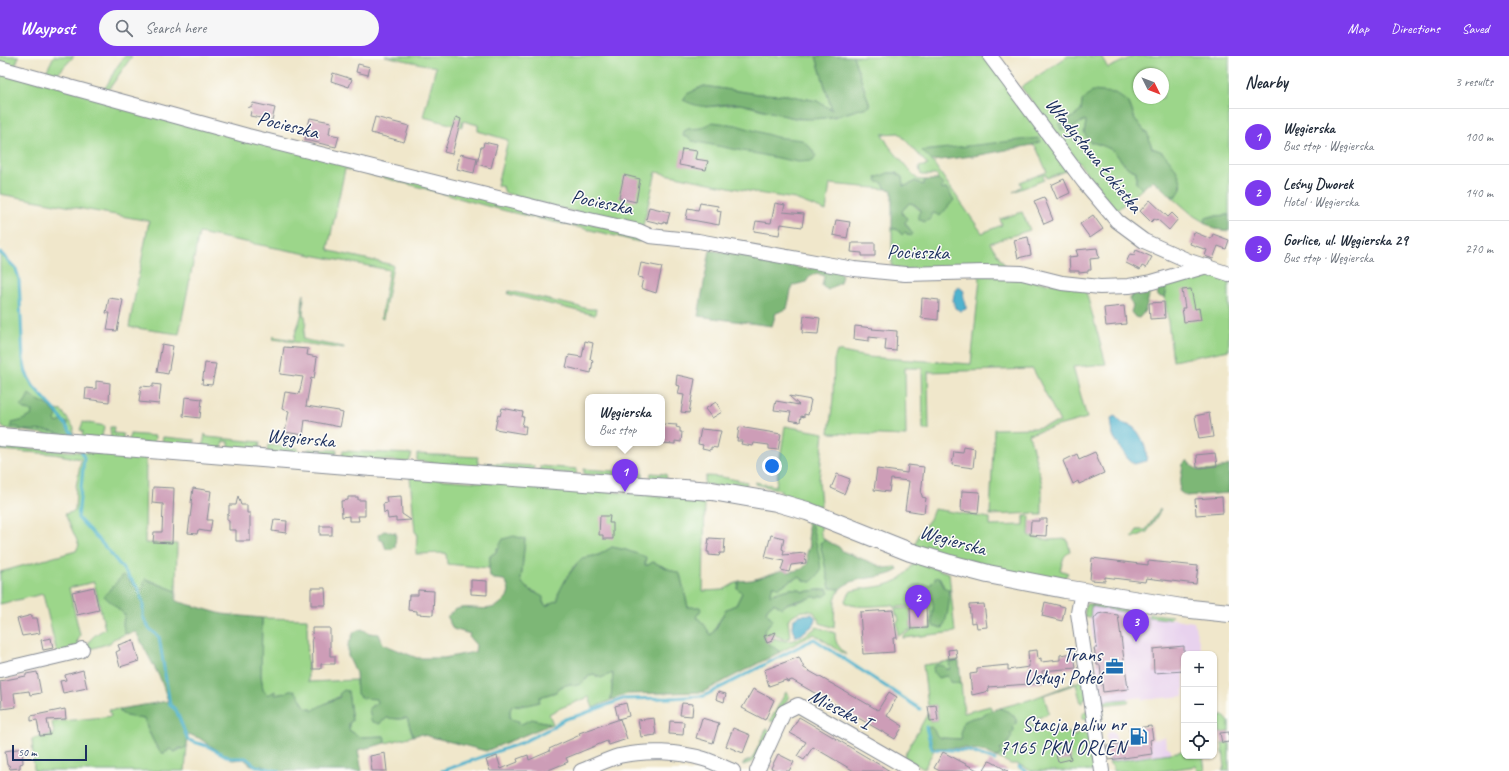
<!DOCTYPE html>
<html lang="en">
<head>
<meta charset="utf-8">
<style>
  body { margin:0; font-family:Caveat,sans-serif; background:#f6f6f7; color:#1f2937 }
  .controls { position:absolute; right:12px; bottom:12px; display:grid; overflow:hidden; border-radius:8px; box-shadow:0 1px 3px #0004 }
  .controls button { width:36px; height:36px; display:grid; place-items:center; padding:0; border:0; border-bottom:1px solid #e0e1e3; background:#fff; color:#1f2937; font:20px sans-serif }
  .compass { position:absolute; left:1133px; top:12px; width:36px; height:36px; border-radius:50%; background:#fff; box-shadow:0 1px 3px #0004; rotate:132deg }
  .scale { position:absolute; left:12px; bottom:10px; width:75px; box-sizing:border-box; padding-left:4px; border:2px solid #1b2f5e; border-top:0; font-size:11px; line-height:14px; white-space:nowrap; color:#1b2f5e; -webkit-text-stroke:3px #fdfcf7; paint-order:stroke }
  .you { position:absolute; left:772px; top:410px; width:14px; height:14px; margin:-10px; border:3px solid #fff; border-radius:50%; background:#1a73e8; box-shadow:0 0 0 6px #1a73e833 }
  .badge { display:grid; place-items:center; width:26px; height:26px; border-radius:50%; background:#7c3aed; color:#fff; font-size:13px; font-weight:700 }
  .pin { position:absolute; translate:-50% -33px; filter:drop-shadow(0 1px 2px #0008) }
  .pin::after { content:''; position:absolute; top:21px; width:14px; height:12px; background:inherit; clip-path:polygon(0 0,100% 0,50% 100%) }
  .popup { position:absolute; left:585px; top:338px; width:80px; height:52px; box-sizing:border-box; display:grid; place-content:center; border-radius:8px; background:#fff; filter:drop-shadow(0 1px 3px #0005); font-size:13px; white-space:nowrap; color:#747a83 }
  .popup b { font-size:15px; color:#1f2937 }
  .popup::after { content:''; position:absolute; left:50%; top:100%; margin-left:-8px; border:8px solid transparent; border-top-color:#fff }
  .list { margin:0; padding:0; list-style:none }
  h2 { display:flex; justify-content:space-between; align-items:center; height:52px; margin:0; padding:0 16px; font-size:17px }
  h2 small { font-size:13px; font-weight:400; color:#747a83 }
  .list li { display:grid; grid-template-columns:26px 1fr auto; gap:12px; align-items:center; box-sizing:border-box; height:56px; padding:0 16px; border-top:1px solid #e0e1e3 }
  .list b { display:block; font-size:15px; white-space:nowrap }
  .list p { margin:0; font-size:13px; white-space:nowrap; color:#747a83 }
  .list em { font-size:13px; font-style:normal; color:#747a83 }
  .icon { flex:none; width:22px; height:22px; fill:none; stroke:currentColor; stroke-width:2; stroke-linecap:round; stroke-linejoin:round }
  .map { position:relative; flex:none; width:1229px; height:715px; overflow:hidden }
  header { display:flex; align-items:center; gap:24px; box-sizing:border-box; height:56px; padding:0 20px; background:#7c3aed; color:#fff }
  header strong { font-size:19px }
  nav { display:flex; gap:22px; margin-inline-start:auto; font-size:14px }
  .search { width:280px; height:36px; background:#f6f6f7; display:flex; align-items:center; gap:10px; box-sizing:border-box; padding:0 14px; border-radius:22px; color:#747a83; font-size:15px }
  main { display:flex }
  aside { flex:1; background:#fff }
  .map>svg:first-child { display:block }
</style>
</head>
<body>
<header>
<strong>Waypost</strong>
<div class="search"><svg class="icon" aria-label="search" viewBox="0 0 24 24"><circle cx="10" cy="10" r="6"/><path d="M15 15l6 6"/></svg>Search here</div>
<nav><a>Map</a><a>Directions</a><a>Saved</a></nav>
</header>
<main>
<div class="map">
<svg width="1229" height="715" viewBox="0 0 1229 715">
  <rect width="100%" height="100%" fill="#fdfcf7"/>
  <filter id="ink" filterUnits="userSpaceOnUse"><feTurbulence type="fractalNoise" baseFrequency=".025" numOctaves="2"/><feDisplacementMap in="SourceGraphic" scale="8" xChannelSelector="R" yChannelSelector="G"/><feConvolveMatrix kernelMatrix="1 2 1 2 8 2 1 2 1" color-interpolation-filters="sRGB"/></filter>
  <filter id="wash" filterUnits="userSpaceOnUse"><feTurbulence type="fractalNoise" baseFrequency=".012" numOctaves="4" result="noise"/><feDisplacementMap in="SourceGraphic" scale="16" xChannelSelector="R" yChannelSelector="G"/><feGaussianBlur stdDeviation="0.9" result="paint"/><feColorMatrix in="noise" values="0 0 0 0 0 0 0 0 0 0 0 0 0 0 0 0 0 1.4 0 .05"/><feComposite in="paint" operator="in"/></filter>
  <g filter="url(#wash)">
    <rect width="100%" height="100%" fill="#f0e7cb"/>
    <!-- built -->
    <g fill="#e8d2ee">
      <polygon points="1091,550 1194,566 1202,598 1184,598 1184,640 1142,644 1143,641 1101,646 1090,562"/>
      <polygon points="1111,675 1115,678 1117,688 1107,690 1110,704 1150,684 1165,681 1166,691 1171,693 1171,697 1109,706 1106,679"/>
    </g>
    <!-- green -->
    <g fill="#9cd68a" stroke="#5c8274" fill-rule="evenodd">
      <polygon points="0,0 19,0 14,13 0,10"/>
      <polygon points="54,0 74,0 54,22 44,20"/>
      <polygon points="125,0 132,0 107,36 99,34 106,31 116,12"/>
      <path d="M 385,0 L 816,0 L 832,55 L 817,45 L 787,39 L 758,38 L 704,30 L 694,34 L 705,51 L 740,48 L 798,63 L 822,62 L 834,61 L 870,50 L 853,0 L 987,0 L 1070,113 L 1047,122 L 1046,119 L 1043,120 L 1044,124 L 1013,136 L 1022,130 L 1020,126 L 1047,116 L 1036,91 L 1032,89 L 1040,85 L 922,95 L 932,105 L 982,177 L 1002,169 L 1000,163 L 1022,156 L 1030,174 L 990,187 L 1006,211 L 892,215 L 892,173 L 897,173 L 900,177 L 905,176 L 909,180 L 911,175 L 905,166 L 902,155 L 909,147 C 915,148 915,151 920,154 C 925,157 931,157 937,157 L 941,126 L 938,124 L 937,119 L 921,119 L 919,111 L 928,109 L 899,77 L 882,78 L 889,90 L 916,122 L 919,124 L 925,124 L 923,129 L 915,125 L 909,129 L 903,130 L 902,121 L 896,117 L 888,117 L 883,127 L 886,133 L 830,128 L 826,155 L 795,143 L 758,137 L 656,116 L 642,174 L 505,137 L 503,131 L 497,129 L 508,84 L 478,75 L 478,69 L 463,65 L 462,71 L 423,61 L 436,11 Z"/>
      <path d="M 1068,0 L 1101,0 L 1108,12 L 1134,0 L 1229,0 L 1229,159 L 1213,160 L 1206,162 L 1204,166 L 1194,160 L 1171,140 L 1176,140 L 1180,135 L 1182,128 L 1176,115 L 1162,96 L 1152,92 L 1148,79 L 1135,63 L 1129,47 L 1081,55 L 1066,66 L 1059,68 L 1062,74 L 1072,72 L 1085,64 L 1086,66 L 1084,77 L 1090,86 C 1098,88 1107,90 1113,95 C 1122,103 1124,113 1136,115 L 1136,127 L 1142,133 L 1117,154 L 1106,142 L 1021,31 ZM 1139,18 L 1163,18 L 1163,42 L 1139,42 Z"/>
      <path d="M 0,15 L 640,180 L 639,186 C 595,174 550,166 506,155 C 452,141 400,124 345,113 L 328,192 L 330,195 L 393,209 L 383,263 L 381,262 L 389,214 L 199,177 L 179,278 L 129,271 L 149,165 L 0,138 Z"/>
      <polygon points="0,195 16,212 19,223 23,303 27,317 34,330 56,354 62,355 74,372 73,382 3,372 0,365"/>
      <polygon points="1203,214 1229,224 1229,294 1173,305 1165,242 1166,236 1163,226"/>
      <polygon points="977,218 1085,232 1106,308 1073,311 1087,362 1029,378 1042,428 1042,459 1036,459 1036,457 990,459 994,373 1036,372 1060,366 1033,313 928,316 929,374 923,374 922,312 905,312 906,380 829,377 833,343 834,304 837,295 867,301 971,308 980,222"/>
      <polygon points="509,235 589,253 596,253 595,259 508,238"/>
      <path d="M 304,238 L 303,259 L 305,260 L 306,266 L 303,283 L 310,285 L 344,291 L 344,293 L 273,283 L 274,279 L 275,281 L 294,284 C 295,275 299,268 301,260 C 303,252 301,245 304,238 Z"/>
      <polygon points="83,366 105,370 103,375 102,381 82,382 83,375 80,374"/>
      <polygon points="785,370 824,377 819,424 821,449 819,452 797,445 780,436 781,434 755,428 755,426 776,430"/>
      <polygon points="110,371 114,371 113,377 123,378 123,385 111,384"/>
      <polygon points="130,378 155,380 154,388 129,386"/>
      <polygon points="205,378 207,381 260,386 259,395 229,391 229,386 223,385 222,393 203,389"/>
      <polygon points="163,381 195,384 194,389 162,386"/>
      <polygon points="268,389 298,392 298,398 267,396"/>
      <path d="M 0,390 L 146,401 L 145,487 L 177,488 L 176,535 L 146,523 L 141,536 L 134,532 L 131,528 L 125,559 C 122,566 123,572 126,578 L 113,583 L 110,587 L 87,594 C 87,583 96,578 105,573 L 94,526 L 69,532 L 80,579 L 77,587 L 82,590 L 57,597 L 43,538 L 0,548 L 0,516 L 76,495 L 79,489 L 65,458 L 75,455 L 76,431 L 81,403 L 54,398 L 0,394 Z"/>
      <polygon points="308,393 337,394 336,399 307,399"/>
      <polygon points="343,395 412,398 409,406 342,401"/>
      <polygon points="417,398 478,401 477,406 479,406 478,412 417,405"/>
      <polygon points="485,407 534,410 533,415 485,411"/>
      <polygon points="540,410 577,413 576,418 540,415"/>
      <polygon points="584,413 643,417 643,422 584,418"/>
      <polygon points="651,417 666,418 667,424 650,423"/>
      <polygon points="706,420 722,421 747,426 746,430 734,432 704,428"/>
      <path d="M 410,421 L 705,443 L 703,535 L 723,534 L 739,525 L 737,532 L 742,537 L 736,549 L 726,553 L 711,580 L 703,567 L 696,561 L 698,551 L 694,552 L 688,551 L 680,518 L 653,506 L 648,509 L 645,509 L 646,505 L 626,494 L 612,491 C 607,494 603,497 598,499 C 593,501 588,500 583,502 C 573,507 559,534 558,544 L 546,550 L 536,536 C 529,535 523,530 521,524 L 525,482 L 497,492 L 496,496 L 490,500 L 489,512 L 447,508 L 446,497 L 416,498 L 417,477 L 415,476 Z"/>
      <polygon points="934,453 990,462 990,470 1024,469 1024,460 1030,460 1029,480 1048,484 1067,483 1070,495 1064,501 1060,514 1068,517 1063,524 1052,526 915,490 918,479 930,463"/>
      <polygon points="1160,453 1161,454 1147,476 1133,482 1132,481 1137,474 1146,474"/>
      <path d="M 805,464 L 822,470 C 819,475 821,480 825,484 L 820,487 L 830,532 L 840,533 L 835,543 L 834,572 L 820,567 L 814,556 C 804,553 794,556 788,564 L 790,582 L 784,583 L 770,577 L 766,579 L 765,582 L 766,585 L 769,586 L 772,585 L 774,582 C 793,589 802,582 817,571 L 835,577 C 835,590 840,590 846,599 L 814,578 L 780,596 C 765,584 755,582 773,564 L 766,556 L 768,552 L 774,547 L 778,550 L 786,549 C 790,545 796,548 801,545 C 808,542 814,539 823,540 L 827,533 L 802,536 L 798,532 L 785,534 L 770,539 L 773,529 L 779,532 L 789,525 L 799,521 L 805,525 L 811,526 L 820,516 L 812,470 L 811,468 L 808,469 Z"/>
      <path d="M 915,506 L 949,517 L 955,576 L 903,582 L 903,580 L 913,573 L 931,572 L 929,546 L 911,550 L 894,551 L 893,549 C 881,549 857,553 846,547 L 845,544 L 851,535 C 866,531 885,532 898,524 C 905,520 910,512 915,506 Z"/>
      <polygon points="1086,548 1089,548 1135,555 1135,558 1091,550 1090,562 1084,561"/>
      <polygon points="910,552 911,573 898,580 897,566 899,565 898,560 896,559 895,553"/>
      <polygon points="1150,558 1151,558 1172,560 1169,563 1149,561"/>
      <polygon points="262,562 307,563 308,626 356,624 356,629 363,642 376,642 377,647 372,649 379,668 387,662 399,663 407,662 413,680 386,687 384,680 360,681 349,674 349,667 352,665 348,635 312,656 303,649 302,644 285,637 275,639 275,636 268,639 263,634 261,619"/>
      <polygon points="958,604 959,606 957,605 950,613 946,613 948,620 951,626 961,628 964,657 990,650 992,654 982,660 972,662 963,683 940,682 937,680 932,672 929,687 935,692 924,713 905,702 904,700 928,657 930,665 938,664 936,649 928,650 923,609"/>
      <path d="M 613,616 L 611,644 L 593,652 L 589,641 L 558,653 L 549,658 L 553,668 L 549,669 L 549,667 C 539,664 527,664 519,670 L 510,663 L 510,654 L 512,650 L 515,649 L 522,650 L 539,641 L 556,636 C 560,628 578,626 586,624 L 590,619 L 594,618 L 597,621 Z"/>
      <path d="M 1085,623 L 1087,640 L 1082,647 L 1081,647 L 1076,628 L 1044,639 L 1049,657 L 1028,667 L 1042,675 L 1058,673 L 1075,680 L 1078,677 L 1083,675 L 1084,678 L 1086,678 L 1091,670 L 1089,663 L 1082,663 L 1082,659 L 1085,655 L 1088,655 L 1091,659 L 1100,715 L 1031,715 L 1023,710 L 1018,709 L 1018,708 L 1011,708 L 996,701 L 1001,699 L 1000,693 L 1006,690 L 1012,680 L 1010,678 L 1011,676 L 1013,676 L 1014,673 L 1013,671 L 1017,666 C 1012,655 1010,657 1000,652 L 1029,644 Z"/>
      <polygon points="786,636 789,640 775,666 770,665"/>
      <polygon points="1128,643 1129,646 1102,649 1103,662 1101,661 1096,646"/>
      <path d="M 120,653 L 120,656 L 126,660 L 144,663 C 147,670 156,697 164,697 C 166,696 169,695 170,693 L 175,696 L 187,690 L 185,715 L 34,715 L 32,683 L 54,678 L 52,666 L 104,661 L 111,660 L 109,654 Z"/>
      <polygon points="1223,659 1229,666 1229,676 1220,677 1218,660 1220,662"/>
      <polygon points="767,672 770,675 755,704 752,706 743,709 743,707 752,703"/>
      <polygon points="1229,686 1229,715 1222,715 1225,711 1222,687"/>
      <polygon points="1184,695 1184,700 1203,700 1205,715 1197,715 1196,710 1163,715 1113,715 1113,711 1110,708 1109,706"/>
    </g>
    <!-- forest -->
    <g fill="#7db776" stroke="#4c736a">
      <path d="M 816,0 L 853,0 L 870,50 C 846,57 822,66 797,62 C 778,60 760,51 740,48 C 717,46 708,57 683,44 L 687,38 L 704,30 L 758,38 L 787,39 L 817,45 L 832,54 Z"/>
      <path d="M 1092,35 L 1115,37 L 1129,47 L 1135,63 L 1148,79 L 1152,92 C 1156,94 1160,94 1163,97 C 1170,103 1182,120 1181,129 C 1181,134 1179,137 1176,140 L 1171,140 L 1153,124 L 1142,133 L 1136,127 L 1136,115 C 1124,113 1121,101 1112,94 C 1105,90 1098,88 1090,86 L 1084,77 L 1086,66 L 1085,64 L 1072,72 L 1061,74 L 1059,68 L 1066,66 L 1081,55 L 1082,45 Z"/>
      <polygon points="712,66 736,69 776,81 802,84 811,92 816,100 813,105 798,106 692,85 689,82 683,80 684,75 688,73 702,72"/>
      <polygon points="1039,82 1041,85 1032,89 980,99 932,105 922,95"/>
      <polygon points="888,117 896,117 902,121 903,130 909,129 915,125 923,129 925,124 938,124 944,129 940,133 947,133 954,144 940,160 934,157 931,158 931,163 924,166 919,163 918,159 921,154 914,148 909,147 902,155 903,159 907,162 905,167 913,178 911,180 905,176 902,179 897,173 892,173 892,134 886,133 883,127 877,126 876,122"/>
      <polygon points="1229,159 1229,175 1214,173 1204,166 1206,162 1213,160"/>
      <polygon points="710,194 792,208 799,212 810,213 816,210 841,216 842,219 840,227 828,234 822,230 824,220 817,217 810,220 806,226 794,229 791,235 787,253 776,257 772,270 698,260"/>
      <polygon points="1163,226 1166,236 1165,242 1158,240 1156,230"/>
      <path d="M 1148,231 L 1150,234 C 1148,244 1147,255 1139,262 L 1135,261 L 1131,256 C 1134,247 1133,250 1129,244 L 1132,240 L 1132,236 Z"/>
      <polygon points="29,338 36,343 48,349 57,359 55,364 57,367 62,365 68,367 67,371 72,378 68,380 49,375 23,374 17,371 11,371 12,367 20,365 31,360 32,355 26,354 20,350 24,348"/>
      <path d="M 1187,404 C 1197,420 1214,415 1229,409 L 1229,437 L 1186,440 L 1179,435 L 1183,408 Z"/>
      <path d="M 811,468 L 812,470 C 814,480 823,509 820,516 C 818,520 814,523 811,526 L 805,525 L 799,521 L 789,525 L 779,532 L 773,529 L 770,539 C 779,536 792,530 801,534 L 802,536 L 827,533 L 829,537 L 824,541 L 821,539 L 818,541 L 812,541 L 811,542 L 788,547 L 782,552 L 774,547 L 768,552 L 766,556 L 773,564 C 755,582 765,584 780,596 L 703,636 L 627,638 L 611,644 L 613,617 L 601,622 L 594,618 L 590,619 L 581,628 L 574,630 L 571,628 L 562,630 L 557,634 L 556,636 L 540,641 L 539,646 L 528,649 L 515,649 L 512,650 L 510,654 L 510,663 L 519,665 L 519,669 L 532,663 L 549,667 L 549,669 L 486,695 L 420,678 L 413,680 L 407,662 L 399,663 L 387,662 L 379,668 L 371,665 L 369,652 L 377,647 L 376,643 L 363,642 L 357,638 L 356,617 L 348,600 L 348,589 L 354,576 L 362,573 L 369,577 L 379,578 L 383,588 L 417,602 L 444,602 L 475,596 L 476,589 L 469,581 L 470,578 L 453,573 L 447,561 C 450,558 453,554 457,553 C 472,548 489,559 502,546 C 505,543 507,542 508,538 C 510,533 508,529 504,524 L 494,523 L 490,521 L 489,512 L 490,500 L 496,496 L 503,483 L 514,480 L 525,483 L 521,524 C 524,533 535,536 543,541 L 543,547 L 546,550 L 558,544 L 558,538 L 567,521 L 579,505 L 582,502 L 599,499 L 612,491 L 626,494 L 646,501 L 645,509 L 648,509 L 653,506 L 680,518 L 688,551 L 700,551 L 701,554 L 696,561 L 703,567 L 711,579 L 715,574 L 726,553 L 736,549 L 742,537 L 737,532 L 739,525 L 752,524 L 783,514 L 789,516 L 802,513 L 807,508 L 808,505 L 807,497 L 810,489 L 808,483 L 809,478 L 808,476 L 808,469 Z"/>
      <polygon points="384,475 396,477 395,491 393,493 386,493 383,485 379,483 378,479"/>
      <path d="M 825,484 L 839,491 L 842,495 L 885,512 L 897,511 L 898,514 C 881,525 856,518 840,533 L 830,532 L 820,487 Z"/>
      <path d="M 123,519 C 131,524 132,531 141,536 L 145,523 L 176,535 L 176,545 L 222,558 L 262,562 L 261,619 L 263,634 L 268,639 L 275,635 L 275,639 L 285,637 L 289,634 L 293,634 C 302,640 300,646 307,652 L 311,652 L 312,655 L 320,650 L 340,641 L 339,638 L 344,634 L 348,635 L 352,665 L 349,667 L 349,674 L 360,681 L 384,680 L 386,687 L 358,694 L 362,715 L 279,715 L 263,710 L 251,709 L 244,703 L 232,704 L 199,682 L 188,678 L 187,690 L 183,693 L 180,692 L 175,696 L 170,693 C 169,694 166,696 164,697 C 156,697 147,670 144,663 L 126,660 L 120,656 L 120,653 L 168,645 L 161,624 L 136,576 L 126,578 C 123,572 122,566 125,559 L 104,540 Z"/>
      <path d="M 937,520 L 940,522 L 944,531 L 949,533 C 951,542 947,563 943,572 L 934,571 C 929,561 938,548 929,539 L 920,544 L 918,544 L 918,538 L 912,535 L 911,532 L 915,529 L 930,529 Z"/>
      <polygon points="957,605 959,606 961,628 951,626 947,620 938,622 934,617 933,611 937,609 944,610 946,613 950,613 949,607"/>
      <path d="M 1000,652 C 1010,657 1012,655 1017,666 L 1013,671 L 1014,673 L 1013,677 L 1010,678 L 1012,680 L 1006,690 L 1000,693 L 1001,697 L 999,700 L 996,701 L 986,696 L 966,692 L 935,692 L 929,687 L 927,672 L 931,671 C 935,674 935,679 940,682 L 962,683 L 961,679 L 963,666 L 972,662 L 982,660 L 987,656 Z"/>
    </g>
    <!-- water -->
    <g fill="#4fb3ce" stroke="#357196">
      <path d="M 959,231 L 964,235 C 962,242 967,246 966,253 L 961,255 L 955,252 L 953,244 L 955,234 Z"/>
      <path d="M 1115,360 C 1117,362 1120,365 1122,367 C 1126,369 1131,369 1134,372 C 1141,377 1149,397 1146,405 L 1134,408 L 1127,402 L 1113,380 L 1111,362 Z"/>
      <polygon points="812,558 815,561 814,569 798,580 795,580 792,571 793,564 800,559"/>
    </g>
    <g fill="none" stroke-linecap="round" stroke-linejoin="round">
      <!-- stream -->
      <g stroke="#4fb3ce" stroke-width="3">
        <polyline points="0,196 16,213 19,223 23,303 26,317 33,330 56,355 72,378"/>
        <polyline points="82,396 84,402 78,462 108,494 138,532 143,547 143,561 149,572 159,581 170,649 176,654 188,684 207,690 230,702 246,702 256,710 279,715"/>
        <polyline points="926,671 932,693 969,695 995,704"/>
        <polyline points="1019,711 1026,715"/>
        <polyline points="442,715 521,687 551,672 565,663 580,659 623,643 670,642 704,640 814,583 920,653"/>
      </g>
    </g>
    <g id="blocks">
      <!-- building -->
      <g fill="#cd9db7">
        <polygon points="358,8 370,11 368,19 356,16"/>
        <polygon points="333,17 352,23 349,31 331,25"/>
        <polygon points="253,47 275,52 272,64 250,60 251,55 248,52 252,50"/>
        <polygon points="375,61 409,70 404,86 371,77"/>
        <polygon points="456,61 461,63 452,98 444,96"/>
        <polygon points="310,62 331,66 329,78 339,80 336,91 305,84"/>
        <polygon points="484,86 497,89 491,112 477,108 481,91 483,91"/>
        <polygon points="682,93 697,95 695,103 708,105 706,114 679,109"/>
        <polygon points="460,98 477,102 474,117 457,113"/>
        <polygon points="624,119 640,123 636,146 619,142"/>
        <polygon points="1064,123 1070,137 1057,143 1051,129"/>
        <polygon points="1044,141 1053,164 1044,168 1034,145"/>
        <polygon points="1150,144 1168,161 1172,157 1178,163 1169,174 1157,163 1156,164 1154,163 1151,166 1140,155"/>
        <polygon points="700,147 718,150 717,154 721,155 719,169 686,163 688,152 698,154"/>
        <polygon points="775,147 785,149 783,156 804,158 802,171 781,168 779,179 754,175 756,165 771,167"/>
        <polygon points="649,151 670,156 667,167 663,166 663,168 646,164"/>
        <polygon points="1093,159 1103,173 1090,182 1080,168"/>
        <polygon points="836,164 850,166 847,182 833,179"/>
        <polygon points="1194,176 1211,183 1213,178 1229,184 1226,193 1218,190 1213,203 1205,200 1207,194 1190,188"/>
        <polygon points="1028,181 1031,199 1018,202 1014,184"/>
        <polygon points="852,187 875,187 875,200 862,200 862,197 851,196"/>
        <polygon points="1097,192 1099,202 1090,203 1091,214 1088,214 1088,216 1079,217 1079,215 1070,215 1069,201 1078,200 1076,194"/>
        <polygon points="1136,194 1152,201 1146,212 1142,210 1140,214 1126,207 1130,198 1134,199"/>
        <polygon points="641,207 662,211 656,237 641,232 643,222 638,221"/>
        <polygon points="1191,233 1195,253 1199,252 1201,264 1184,266 1182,252 1185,252 1182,234"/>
        <polygon points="109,242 123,244 117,275 107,274 110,257 106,257"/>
        <polygon points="922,242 939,244 938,264 921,262"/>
        <polygon points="1164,246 1165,262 1150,263 1149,247"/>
        <polygon points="1124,250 1126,268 1106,270 1104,252"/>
        <polygon points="804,260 820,262 818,278 802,277"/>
        <polygon points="855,270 873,272 872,273 897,275 896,295 885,294 886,283 869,281 869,285 854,283"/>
        <polygon points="585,285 593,287 590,303 593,304 591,317 566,311 569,299 582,301"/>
        <polygon points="162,288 173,290 168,318 157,316"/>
        <polygon points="284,291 308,293 307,299 317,301 314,323 311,322 306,350 339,355 339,356 343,357 340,371 305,364 303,379 285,376 289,355 282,353 285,336 299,338 303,321 280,318"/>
        <polygon points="205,307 216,308 212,329 202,328"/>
        <polygon points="677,319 695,323 689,357 681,356 684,339 678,338 680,330 676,329"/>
        <polygon points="96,325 110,327 109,346 85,343 86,332 96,333"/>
        <polygon points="153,328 161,329 159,348 139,346 141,330 153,331"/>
        <polygon points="789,340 811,344 808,359 804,358 804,361 801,360 800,366 789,364 791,356 774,354 776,345 799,349"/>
        <polygon points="185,341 202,343 200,362 183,360"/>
        <polygon points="716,346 722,356 712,362 705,353"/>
        <polygon points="502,352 523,356 522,361 524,361 522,370 526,370 525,378 495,373 498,359 500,360"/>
        <polygon points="1209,357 1213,381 1199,383 1195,360"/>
        <polygon points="662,368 677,369 676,371 680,372 680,376 682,376 681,386 675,385 675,388 662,387"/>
        <polygon points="739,371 781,378 778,394 769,393 769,389 754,387 753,390 741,388 742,385 737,385"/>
        <polygon points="701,373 721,375 717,392 711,391 711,394 702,392 703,389 698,388"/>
        <polygon points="964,391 975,393 973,412 952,409 954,396 963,397"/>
        <polygon points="1095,396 1104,417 1079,428 1078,425 1073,428 1063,405 1077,398 1079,403"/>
        <polygon points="1215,397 1217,410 1197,412 1196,399"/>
        <polygon points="908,409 924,411 921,438 922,439 922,441 926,442 924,457 905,454 909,425 891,423 889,436 874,434 877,413 907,417"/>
        <polygon points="837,418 850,423 844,438 831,432"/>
        <polygon points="153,431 174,432 172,487 153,486 154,476 162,476 163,450 163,448 152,447"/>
        <polygon points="193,432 211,435 207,464 212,464 210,476 198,474 197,478 188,477 192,447 191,447"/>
        <polygon points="962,435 980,436 978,457 961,455"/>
        <polygon points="238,440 241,449 247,449 247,457 250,457 250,485 236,485 236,474 229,474 229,465 227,464 227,459 229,458 229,449 236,449"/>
        <polygon points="401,440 402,458 411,464 396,465 396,462 388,463 387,456 384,457 383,448 387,447 386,441"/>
        <polygon points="348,441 358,441 358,444 365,444 365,460 358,460 359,465 349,465 349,460 342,461 341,445 348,444"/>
        <polygon points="1222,441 1223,457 1196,459 1195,443"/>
        <polygon points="600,460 610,460 609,467 613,467 613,483 603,483 603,479 599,479"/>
        <polygon points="1039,463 1047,463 1046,480 1030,479 1031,465 1039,465"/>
        <polygon points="274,464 287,465 286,477 272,475"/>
        <rect x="320" y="470" width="12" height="9"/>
        <polygon points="771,479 784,482 782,493 784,494 783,499 805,497 806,507 791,509 789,516 781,514 784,505 765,501"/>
        <polygon points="709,482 725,483 724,497 720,497 719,500 709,499 709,496 707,496"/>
        <polygon points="1092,502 1148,509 1148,505 1198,510 1196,528 1146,522 1145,526 1105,521 1105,525 1090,524"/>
        <polygon points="471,524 487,525 487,539 471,538"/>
        <polygon points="94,531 99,554 77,559 72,536"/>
        <polygon points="311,532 325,532 326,549 311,549"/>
        <polygon points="418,534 434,535 433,559 417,558 417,555 408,554 409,539 418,539"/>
        <polygon points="1045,546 1065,551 1062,565 1042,560"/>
        <polygon points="984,548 987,571 977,572 976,566 971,567 969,549"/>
        <polygon points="910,551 926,551 927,572 911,573"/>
        <polygon points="893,554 897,582 893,582 894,596 863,598 860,556"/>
        <polygon points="1103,557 1118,559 1128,633 1103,636 1100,609 1097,609 1094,592 1097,592 1094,563 1098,558"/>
        <polygon points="32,559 32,562 37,562 40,577 22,580 17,563"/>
        <polygon points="312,572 330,572 330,600 335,600 335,608 321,608 321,613 313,613"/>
        <polygon points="776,576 772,585 767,587 764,580"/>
        <polygon points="51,582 53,592 43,594 41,584"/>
        <polygon points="133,584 139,605 120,611 116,596 120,594 118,589"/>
        <polygon points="1184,590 1184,615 1154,617 1153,593"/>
        <polygon points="956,593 957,602 949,603 948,594"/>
        <polygon points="1037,594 1038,603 1041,602 1041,606 1060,604 1060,599 1074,597 1076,612 1042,615 1043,627 988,631 989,635 972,639 970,618 977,617 977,612 1008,609 1008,614 1029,611 1028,595"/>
        <polygon points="799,601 804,612 878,654 889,636 897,641 887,660 903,670 895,683 792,624 787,626 786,624 769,630 764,614"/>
        <polygon points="83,614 87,632 63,637 60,625 66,624 65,619"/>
        <polygon points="37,616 41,637 30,639 29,635 14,637 16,651 2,653 0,625 26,620 26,618"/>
        <polygon points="753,633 774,644 765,664 742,652"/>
        <polygon points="718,636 726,638 724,646 716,643"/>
        <polygon points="626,647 629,660 618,663 615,650"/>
        <polygon points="682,647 693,648 692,660 680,659"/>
        <polygon points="936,649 938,664 930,665 928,650"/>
        <polygon points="65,653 66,663 47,664 50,679 40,680 37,664 31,665 31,660"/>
        <polygon points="799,661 823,675 890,715 854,715 813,691 804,704 797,700 806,686 790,677"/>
        <polygon points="654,662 656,679 641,681 638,664"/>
        <polygon points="702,662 719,667 713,687 696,682"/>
        <polygon points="620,663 627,683 609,689 607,685 566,702 568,706 546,715 490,715 486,704 497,700 501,713 518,706 517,703 528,699 529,704 550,695 549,693 580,679 579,677"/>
        <polygon points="670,665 684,666 683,679 669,678"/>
        <polygon points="1151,670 1153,683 1150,684 1152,698 1109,704 1107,690 1131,686 1129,673"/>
        <polygon points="733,672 750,679 743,697 726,690"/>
        <polygon points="1229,676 1229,686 1222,687 1220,677"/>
        <polygon points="17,693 22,693 23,707 20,708 20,712 10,713 9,709 7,709 5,695"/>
        <polygon points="1069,695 1071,703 1058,706 1056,699"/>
        <polygon points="943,696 979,715 940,715 934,712"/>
        <polygon points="385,697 387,715 372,715 370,700"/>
        <polygon points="778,698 794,706 789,715 778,715 771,712"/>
        <polygon points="989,705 992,706 1008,715 983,715"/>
      </g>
    </g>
  </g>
  <g filter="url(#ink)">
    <use href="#blocks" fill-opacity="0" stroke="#868b94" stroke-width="1"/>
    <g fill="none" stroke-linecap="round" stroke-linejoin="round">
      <defs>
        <g id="minor">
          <polyline points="990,0 1084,126 1117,165 1144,185 1189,205 1229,218"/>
          <polyline points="0,12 248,80 554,156 639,175 650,180 698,185 854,213 905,218 985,216 1022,217 1062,227 1100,231 1129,230 1152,226 1207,210"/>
          <polyline points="1082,535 1078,557 1102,715"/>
          <polyline points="0,614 80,595 82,593"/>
          <path d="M 581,715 C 594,710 606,704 619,700 C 646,694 678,695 704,703 C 714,706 723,711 733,715"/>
          <polyline points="757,715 784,656 798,649 913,715"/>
        </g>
        <polyline id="major" points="0,381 372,411 712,435 776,446 807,455 910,496 950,508 988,518 1065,533 1182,552 1229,557"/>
      </defs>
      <!-- minor casing -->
      <use href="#minor" stroke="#868b94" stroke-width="16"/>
      <!-- major casing -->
      <use href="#major" stroke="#868b94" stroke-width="20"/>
      <!-- minor -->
      <use href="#minor" stroke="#fff" stroke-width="14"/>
      <!-- major -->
      <use href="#major" stroke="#fff" stroke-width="18"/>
    </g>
  </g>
  <!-- icons -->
  <defs>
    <symbol id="office-bare" viewBox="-9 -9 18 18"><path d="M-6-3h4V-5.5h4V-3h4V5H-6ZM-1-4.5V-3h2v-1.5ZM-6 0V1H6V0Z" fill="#1f6fb2" stroke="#fdfcf7" stroke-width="2.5" paint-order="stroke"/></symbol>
    <symbol id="fuel-bare" viewBox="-9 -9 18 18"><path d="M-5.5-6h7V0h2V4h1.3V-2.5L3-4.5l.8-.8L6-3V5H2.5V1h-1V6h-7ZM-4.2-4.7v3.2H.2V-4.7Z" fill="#1f6fb2" stroke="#fdfcf7" stroke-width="2.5" paint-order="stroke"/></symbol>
  </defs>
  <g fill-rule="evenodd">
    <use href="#office-bare" x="1102" y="598" width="25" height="25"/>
    <use href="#fuel-bare" x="1126" y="668" width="25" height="25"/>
  </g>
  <g text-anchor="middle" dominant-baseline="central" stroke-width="3" stroke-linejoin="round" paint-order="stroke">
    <!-- street labels -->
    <g font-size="20" fill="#1b2f5e" stroke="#fdfcf7">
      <text transform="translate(288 69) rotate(14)">Pocieszka</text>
      <text transform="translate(1094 99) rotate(51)">Władysława Łokietka</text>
      <text transform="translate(602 146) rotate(12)">Pocieszka</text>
      <text transform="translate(918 196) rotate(1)">Pocieszka</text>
      <text transform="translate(301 382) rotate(5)">Węgierska</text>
      <text transform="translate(953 484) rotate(16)">Węgierska</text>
      <text transform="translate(840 653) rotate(27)">Mieszka I</text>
    </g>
    <!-- poi labels -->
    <g font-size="20" fill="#1b2f5e" stroke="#fdfcf7" text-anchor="end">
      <text x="1102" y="598">Trans<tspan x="1102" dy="23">Usługi Połeć</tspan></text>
      <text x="1126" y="668">Stacja paliw nr<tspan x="1126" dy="23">7165 PKN ORLEN</tspan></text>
    </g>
  </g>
</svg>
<div class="controls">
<button>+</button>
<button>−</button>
<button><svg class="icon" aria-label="locate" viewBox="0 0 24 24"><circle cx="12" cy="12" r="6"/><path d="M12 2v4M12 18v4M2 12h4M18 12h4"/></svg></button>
</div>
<svg class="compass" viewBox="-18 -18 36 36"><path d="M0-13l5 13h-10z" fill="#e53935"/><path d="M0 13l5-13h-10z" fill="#747a83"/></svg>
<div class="scale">50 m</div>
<div class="you"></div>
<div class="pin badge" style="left:625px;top:436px">1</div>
<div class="popup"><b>Węgierska</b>Bus stop</div>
<div class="pin badge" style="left:918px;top:562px">2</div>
<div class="pin badge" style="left:1136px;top:586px">3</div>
</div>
<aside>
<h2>Nearby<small>3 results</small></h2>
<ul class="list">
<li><span class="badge">1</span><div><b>Węgierska</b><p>Bus stop · Węgierska</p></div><em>100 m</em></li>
<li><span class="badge">2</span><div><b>Leśny Dworek</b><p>Hotel · Węgierska</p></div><em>140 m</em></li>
<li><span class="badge">3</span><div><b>Gorlice, ul. Węgierska 29</b><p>Bus stop · Węgierska</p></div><em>270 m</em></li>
</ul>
</aside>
</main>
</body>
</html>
